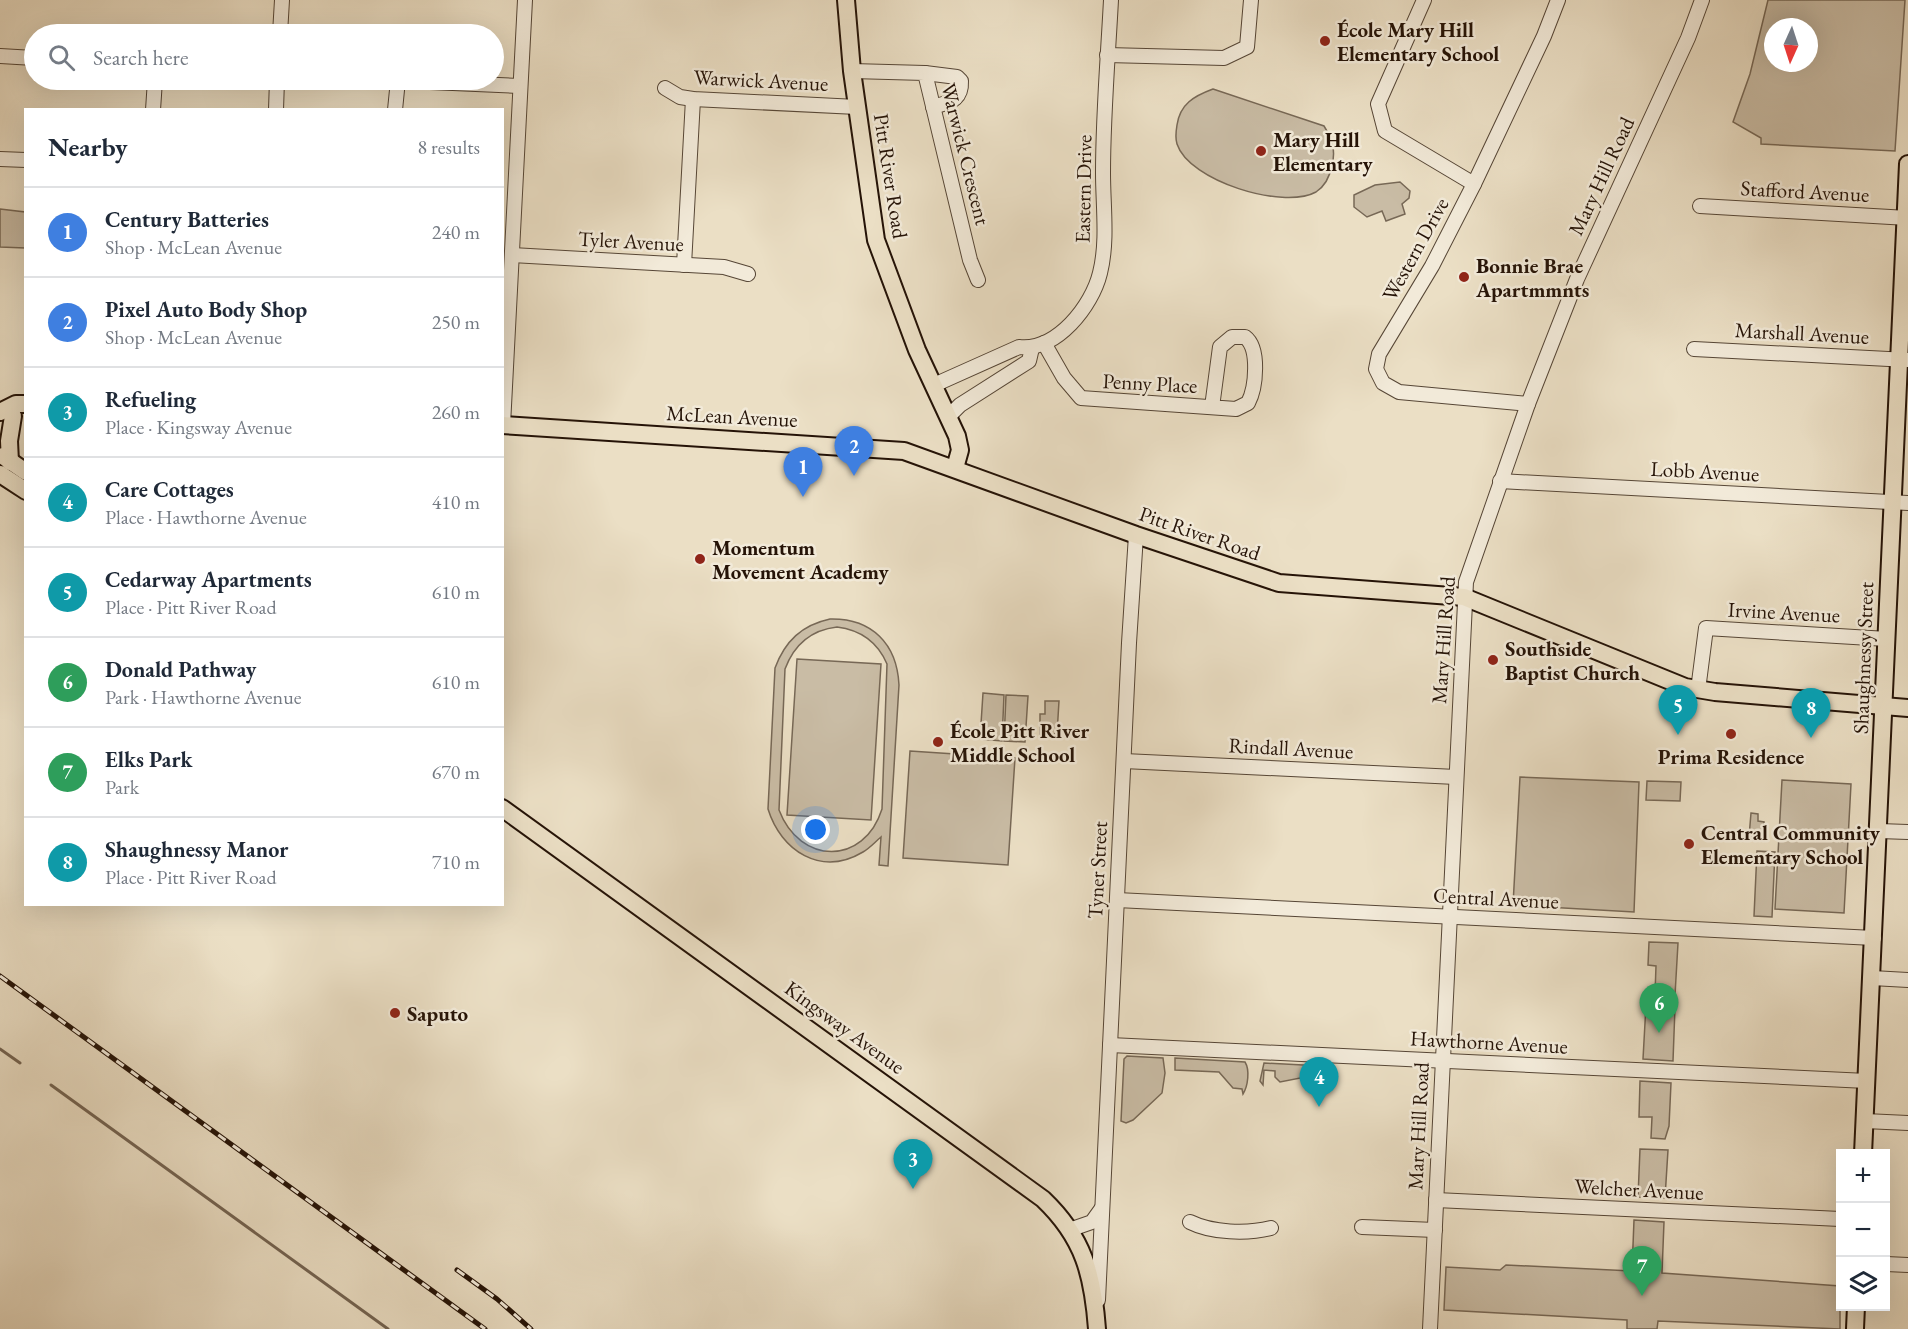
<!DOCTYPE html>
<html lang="en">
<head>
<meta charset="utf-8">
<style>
  body { margin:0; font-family:"EB Garamond",serif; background:#f2f2f3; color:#1f2937 }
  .controls { position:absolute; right:18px; bottom:18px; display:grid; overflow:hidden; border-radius:0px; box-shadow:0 6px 24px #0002 }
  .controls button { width:54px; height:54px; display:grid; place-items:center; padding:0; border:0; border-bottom:2px solid #e0e1e3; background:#fff; color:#1f2937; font:30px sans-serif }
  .compass { position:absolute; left:1764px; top:18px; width:54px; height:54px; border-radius:50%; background:#fff; box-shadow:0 6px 24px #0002; rotate:183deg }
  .you { position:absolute; left:816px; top:830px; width:21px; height:21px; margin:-15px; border:4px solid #fff; border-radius:50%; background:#1a73e8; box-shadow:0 0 0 9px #1a73e833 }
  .badge { display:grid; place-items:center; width:39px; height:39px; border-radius:50%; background:#2563eb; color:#fff; font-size:20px; font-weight:700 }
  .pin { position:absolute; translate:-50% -50px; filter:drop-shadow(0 2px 3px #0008) }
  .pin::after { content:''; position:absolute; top:32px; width:21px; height:18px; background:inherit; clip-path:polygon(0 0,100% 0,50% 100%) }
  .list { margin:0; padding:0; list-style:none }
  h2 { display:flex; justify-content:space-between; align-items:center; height:78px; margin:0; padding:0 24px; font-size:26px }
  h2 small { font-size:20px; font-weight:400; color:#747a83 }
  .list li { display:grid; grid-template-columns:39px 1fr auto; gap:18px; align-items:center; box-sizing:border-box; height:90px; padding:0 24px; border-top:2px solid #e0e1e3 }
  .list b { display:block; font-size:22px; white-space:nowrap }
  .list p { margin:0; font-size:20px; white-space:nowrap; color:#747a83 }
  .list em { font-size:20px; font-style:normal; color:#747a83 }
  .icon { flex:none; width:33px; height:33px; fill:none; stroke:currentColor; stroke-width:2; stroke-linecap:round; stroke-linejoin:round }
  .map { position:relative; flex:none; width:1908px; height:1329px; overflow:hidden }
  .search { position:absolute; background:#fff; box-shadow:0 6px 24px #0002; left:24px; top:24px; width:480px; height:66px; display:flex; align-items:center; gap:15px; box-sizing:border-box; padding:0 21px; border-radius:33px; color:#747a83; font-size:22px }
  .panel { position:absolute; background:#fff; box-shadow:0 6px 24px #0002; left:24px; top:108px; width:480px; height:798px; border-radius:0px }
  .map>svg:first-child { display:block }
</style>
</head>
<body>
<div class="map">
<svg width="1908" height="1329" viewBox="0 0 1908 1329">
  <rect width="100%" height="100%" fill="#ebdfc5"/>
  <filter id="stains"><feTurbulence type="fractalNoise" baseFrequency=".00333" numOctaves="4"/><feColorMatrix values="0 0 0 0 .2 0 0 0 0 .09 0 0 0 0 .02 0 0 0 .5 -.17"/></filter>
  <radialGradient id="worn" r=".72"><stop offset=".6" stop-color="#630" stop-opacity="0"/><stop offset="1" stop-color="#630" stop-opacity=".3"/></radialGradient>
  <!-- green -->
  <g fill="#c9bca5" stroke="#776856" stroke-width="1.5" fill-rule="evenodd">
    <path d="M 1768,0 L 1905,0 L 1895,151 L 1761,144 L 1761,138 L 1733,122 L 1750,74 ZM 1773,27 L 1809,27 L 1809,63 L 1773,63 Z"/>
    <path d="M 1213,89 L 1324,126 C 1332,139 1336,150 1332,165 C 1330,176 1325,186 1316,192 C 1283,210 1189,181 1177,144 C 1175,138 1176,131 1177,125 C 1180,104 1194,96 1213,89 Z"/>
    <polygon points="1400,182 1410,191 1409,198 1402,204 1405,214 1386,221 1382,211 1367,217 1354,207 1354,195 1375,185"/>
    <polygon points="0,209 25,212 25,248 0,247"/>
    <path d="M 830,619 C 872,618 897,644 899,685 L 888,866 L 879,865 L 881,837 C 875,842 870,848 863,852 C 821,877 781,851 768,809 L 775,668 C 785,641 802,625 830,619 ZM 837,627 C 861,630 878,643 887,664 L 882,809 C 864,866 800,865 779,810 L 785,669 C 794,645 811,630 837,627 Z"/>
    <polygon points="797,659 881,664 871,820 787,815"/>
    <polygon points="983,693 1004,695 1002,741 980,739"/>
    <polygon points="1006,695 1028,696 1025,742 1004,741"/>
    <polygon points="1045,701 1059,701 1057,734 1040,734 1040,714 1045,714"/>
    <polygon points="910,751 1015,758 1008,865 903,858"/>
    <polygon points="1520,777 1639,782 1634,912 1513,905"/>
    <polygon points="1782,780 1851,784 1844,913 1775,909"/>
    <polygon points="1647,781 1681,782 1680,801 1646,800"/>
    <polygon points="1751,813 1758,814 1758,821 1764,822 1763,838 1749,837"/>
    <polygon points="1757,851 1775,852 1772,917 1754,916"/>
    <polygon points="1649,942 1678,943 1675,995 1655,994 1656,966 1648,965"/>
    <polygon points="1646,1005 1675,1007 1673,1061 1643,1059"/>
    <polygon points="1127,1056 1163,1058 1165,1073 1162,1093 1133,1120 1126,1123 1121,1121 1124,1059"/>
    <path d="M 1175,1058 L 1245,1062 C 1250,1070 1248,1086 1243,1094 L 1242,1089 L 1233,1088 L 1219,1072 L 1175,1070 Z"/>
    <polygon points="1264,1063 1322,1066 1326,1073 1280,1082 1275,1077 1275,1071 1264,1070 1263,1085 1260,1081"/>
    <polygon points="1640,1081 1671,1083 1669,1126 1665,1139 1651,1138 1652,1117 1639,1117"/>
    <polygon points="1640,1149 1668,1150 1665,1198 1638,1197"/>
    <polygon points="1634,1220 1664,1222 1662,1273 1840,1286 1840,1329 1658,1321 1657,1329 1627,1329 1627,1320 1444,1310 1446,1267 1500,1270 1506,1265 1632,1271"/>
  </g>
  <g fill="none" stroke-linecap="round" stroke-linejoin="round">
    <!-- stream -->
    <g stroke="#746452" stroke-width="3">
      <polyline points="0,1049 20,1063"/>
      <polyline points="51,1085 388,1329"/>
    </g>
    <defs>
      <g id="minor">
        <polyline points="1424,0 1378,104 1385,131 1474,184"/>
        <polyline points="280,34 282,0"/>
        <polyline points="1107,55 1224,58 1247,47 1251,0"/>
        <polyline points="0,56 34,58"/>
        <polyline points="852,71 925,73 970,260 978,280"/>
        <path d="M 925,73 L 957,77 L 961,81 C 962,101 949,102 933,107"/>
        <polyline points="384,80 519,86"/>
        <polyline points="665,88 680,97 693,99 857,107"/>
        <polyline points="153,110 155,80"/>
        <polyline points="276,110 277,80"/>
        <polyline points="395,110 398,80"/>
        <polyline points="0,159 26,160"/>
        <polyline points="1700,206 1908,218"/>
        <polyline points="512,255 724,267 748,274"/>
        <polyline points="684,265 693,99"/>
        <path d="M 1044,343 L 1064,378 L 1081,398 L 1236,409 L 1248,403 C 1256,388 1260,348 1245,337 L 1232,337 L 1220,347 L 1212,407"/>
        <polyline points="1694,349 1908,360"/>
        <path d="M 934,385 L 1019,347 C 1057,351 1092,306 1100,273 C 1108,241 1103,206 1103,173 C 1103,115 1108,57 1111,0"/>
        <polyline points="1528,404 1399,392 1383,383 1376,369 1379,354 1432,266 1474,184 1544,36 1558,0"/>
        <polyline points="948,417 960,405 1029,361 1032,348"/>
        <polyline points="503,425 525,0"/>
        <polyline points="1500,481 1908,503"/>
        <polyline points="1698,690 1706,628 1887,639"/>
        <polyline points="1124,761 1456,777"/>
        <polyline points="1879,831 1908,832"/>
        <polyline points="1117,900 1874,938"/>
        <polyline points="1872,978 1908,980"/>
        <polyline points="1110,1045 1867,1081"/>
        <polyline points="1865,1121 1908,1123"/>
        <polyline points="1436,1200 1840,1219"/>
        <path d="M 1190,1222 C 1212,1233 1247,1234 1271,1228"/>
        <polyline points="1362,1227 1435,1230"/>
        <polyline points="1069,1230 1092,1222 1102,1208"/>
        <polyline points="1886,1264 1908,1265"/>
        <polyline points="1098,1300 1129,643 1136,535"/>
        <polyline points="1430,1329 1466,582 1528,404 1577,279 1688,38 1702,0"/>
      </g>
      <g id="major">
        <polyline points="846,0 852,71 876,240 917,350 957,436 960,450 955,468"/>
        <polyline points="0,412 16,404 26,404"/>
        <polyline points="502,425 904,451 1136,535 1279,583 1464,597 1685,687 1715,692 1908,708"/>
        <polyline points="3,456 26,472"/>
        <polyline points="10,462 9,441 13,416"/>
        <polyline points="0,474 26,491"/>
        <path d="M 502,808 L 1043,1199 C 1084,1238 1093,1275 1097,1329"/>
        <polyline points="1863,1154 1908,164"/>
        <polyline points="1855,1329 1856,1306"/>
      </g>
    </defs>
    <!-- minor casing -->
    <use href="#minor" stroke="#564636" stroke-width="16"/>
    <!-- major casing -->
    <use href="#major" stroke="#251307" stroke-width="20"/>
    <!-- minor -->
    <use href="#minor" stroke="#f2ead9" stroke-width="14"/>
    <!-- major -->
    <use href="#major" stroke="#ebdfc5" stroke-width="16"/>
    <defs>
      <g id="rail">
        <polyline points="0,976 485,1329"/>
        <polyline points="457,1270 497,1299 531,1329"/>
      </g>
    </defs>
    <!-- rail casing -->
    <use href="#rail" stroke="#251307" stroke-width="5"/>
    <!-- rail -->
    <use href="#rail" stroke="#f2ead9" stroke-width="3" stroke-dasharray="9" stroke-linecap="butt"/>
  </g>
  <!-- markers -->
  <g fill="#8f2418" stroke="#f2ead9" stroke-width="2">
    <circle cx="1325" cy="41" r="6"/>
    <circle cx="1261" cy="151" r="6"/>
    <circle cx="1464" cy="277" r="6"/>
    <circle cx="700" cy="559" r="6"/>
    <circle cx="1493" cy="660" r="6"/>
    <circle cx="1731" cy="734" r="6"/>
    <circle cx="938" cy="742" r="6"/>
    <circle cx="1689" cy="844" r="6"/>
    <circle cx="395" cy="1013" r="6"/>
  </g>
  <g text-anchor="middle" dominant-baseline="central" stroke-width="5" stroke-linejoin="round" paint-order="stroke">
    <!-- poi labels -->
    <g font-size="21" font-weight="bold" fill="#251307" stroke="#f2ead9" text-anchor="start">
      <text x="1337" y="29">École Mary Hill<tspan x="1337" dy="24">Elementary School</tspan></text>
      <text x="1273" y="139">Mary Hill<tspan x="1273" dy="24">Elementary</tspan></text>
      <text x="1476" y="265">Bonnie Brae<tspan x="1476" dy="24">Apartmmnts</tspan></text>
      <text x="712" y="547">Momentum<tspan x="712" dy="24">Movement Academy</tspan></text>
      <text x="1505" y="648">Southside<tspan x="1505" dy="24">Baptist Church</tspan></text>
      <text x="950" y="730">École Pitt River<tspan x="950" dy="24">Middle School</tspan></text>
      <text x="1731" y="756" text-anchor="middle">Prima Residence</text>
      <text x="1701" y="832">Central Community<tspan x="1701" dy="24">Elementary School</tspan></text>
      <text x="407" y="1013">Saputo</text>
    </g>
    <!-- street labels -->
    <g font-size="21" fill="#251307" stroke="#f2ead9">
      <text transform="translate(761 80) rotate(3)">Warwick Avenue</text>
      <text transform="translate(966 154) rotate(76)">Warwick Crescent</text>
      <text transform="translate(891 176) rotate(81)">Pitt River Road</text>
      <text transform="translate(1601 176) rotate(-65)">Mary Hill Road</text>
      <text transform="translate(1083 189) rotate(-89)">Eastern Drive</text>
      <text transform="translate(1805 191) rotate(3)">Stafford Avenue</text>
      <text transform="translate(631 241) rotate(3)">Tyler Avenue</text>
      <text transform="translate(1415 249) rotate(-61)">Western Drive</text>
      <text transform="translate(1802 333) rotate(3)">Marshall Avenue</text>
      <text transform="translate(1150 383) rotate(3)">Penny Place</text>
      <text transform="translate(732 416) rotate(3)">McLean Avenue</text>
      <text transform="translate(1705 471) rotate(3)">Lobb Avenue</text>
      <text transform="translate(1200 533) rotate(19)">Pitt River Road</text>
      <text transform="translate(1784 612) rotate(3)">Irvine Avenue</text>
      <text transform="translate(1443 640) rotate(-86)">Mary Hill Road</text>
      <text transform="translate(1863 658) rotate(-88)">Shaughnessy Street</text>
      <text transform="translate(1291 748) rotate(3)">Rindall Avenue</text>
      <text transform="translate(1097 870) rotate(-87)">Tyner Street</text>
      <text transform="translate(1496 898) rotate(3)">Central Avenue</text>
      <text transform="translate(845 1027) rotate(36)">Kingsway Avenue</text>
      <text transform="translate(1489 1042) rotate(3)">Hawthorne Avenue</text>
      <text transform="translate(1418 1126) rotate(-87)">Mary Hill Road</text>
      <text transform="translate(1639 1189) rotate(3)">Welcher Avenue</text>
    </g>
  </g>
  <rect width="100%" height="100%" filter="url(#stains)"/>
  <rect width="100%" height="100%" fill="url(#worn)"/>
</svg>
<div class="controls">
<button>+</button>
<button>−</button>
<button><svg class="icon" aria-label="layers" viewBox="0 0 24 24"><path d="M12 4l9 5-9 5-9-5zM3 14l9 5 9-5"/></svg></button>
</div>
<svg class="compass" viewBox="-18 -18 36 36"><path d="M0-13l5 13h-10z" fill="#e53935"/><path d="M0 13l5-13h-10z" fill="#747a83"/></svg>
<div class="you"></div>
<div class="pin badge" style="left:803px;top:497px;background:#3f7fe0">1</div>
<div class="pin badge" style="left:854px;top:476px;background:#3f7fe0">2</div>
<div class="pin badge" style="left:913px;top:1189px;background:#0f9aa8">3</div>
<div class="pin badge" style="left:1319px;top:1107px;background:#0f9aa8">4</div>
<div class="pin badge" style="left:1678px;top:735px;background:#0f9aa8">5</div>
<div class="pin badge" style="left:1659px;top:1033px;background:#2e9e5b">6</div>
<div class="pin badge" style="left:1642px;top:1296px;background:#2e9e5b">7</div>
<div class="pin badge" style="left:1811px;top:738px;background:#0f9aa8">8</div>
<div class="search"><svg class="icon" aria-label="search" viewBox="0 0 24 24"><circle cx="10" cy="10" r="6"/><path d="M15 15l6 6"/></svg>Search here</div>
<section class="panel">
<h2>Nearby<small>8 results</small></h2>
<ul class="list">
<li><span class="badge" style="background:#3f7fe0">1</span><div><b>Century Batteries</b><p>Shop · McLean Avenue</p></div><em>240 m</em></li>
<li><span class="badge" style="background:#3f7fe0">2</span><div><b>Pixel Auto Body Shop</b><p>Shop · McLean Avenue</p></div><em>250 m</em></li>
<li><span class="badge" style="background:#0f9aa8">3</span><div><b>Refueling</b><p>Place · Kingsway Avenue</p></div><em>260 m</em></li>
<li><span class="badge" style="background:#0f9aa8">4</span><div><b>Care Cottages</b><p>Place · Hawthorne Avenue</p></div><em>410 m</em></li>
<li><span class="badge" style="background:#0f9aa8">5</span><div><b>Cedarway Apartments</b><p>Place · Pitt River Road</p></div><em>610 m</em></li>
<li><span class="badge" style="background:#2e9e5b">6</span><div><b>Donald Pathway</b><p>Park · Hawthorne Avenue</p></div><em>610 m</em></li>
<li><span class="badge" style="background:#2e9e5b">7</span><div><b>Elks Park</b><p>Park</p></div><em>670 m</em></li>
<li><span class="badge" style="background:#0f9aa8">8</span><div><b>Shaughnessy Manor</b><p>Place · Pitt River Road</p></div><em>710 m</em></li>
</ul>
</section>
</div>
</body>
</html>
